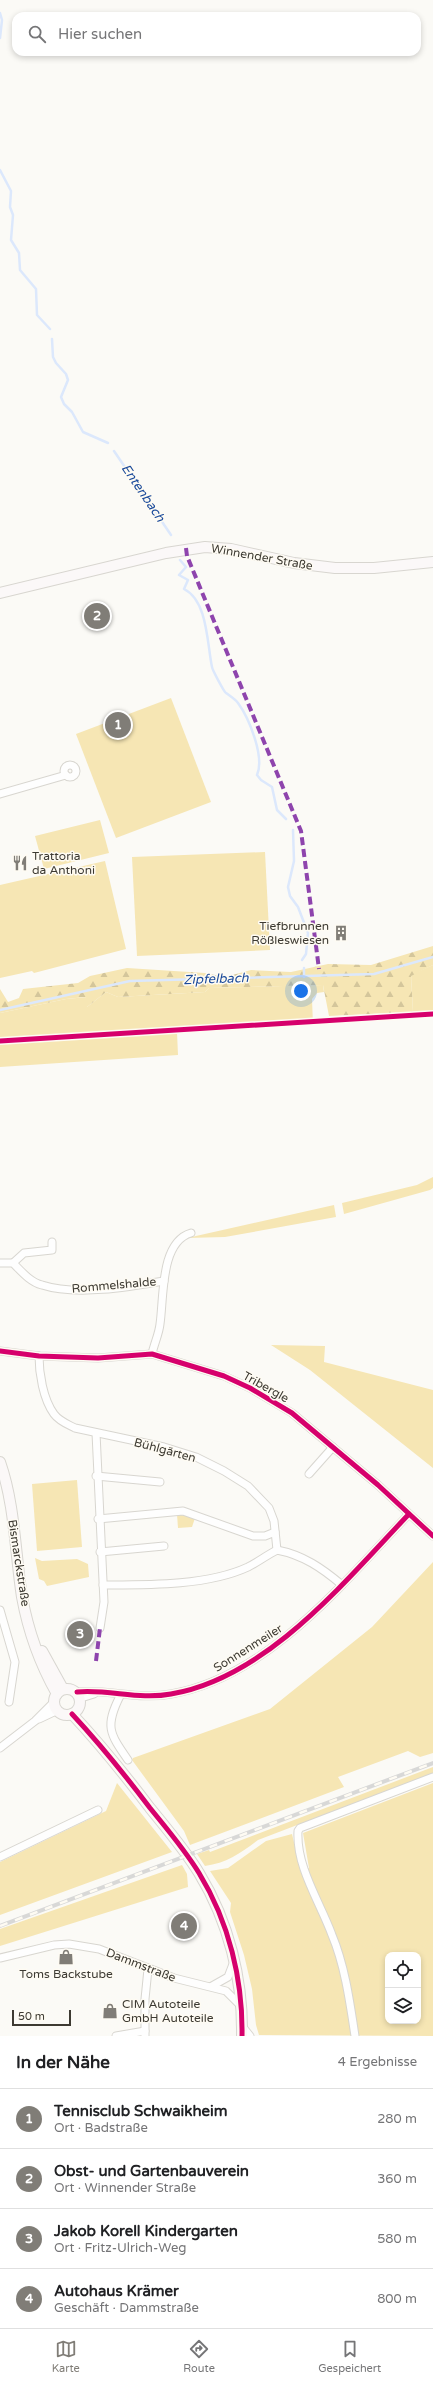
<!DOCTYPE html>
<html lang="de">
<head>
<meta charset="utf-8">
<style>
  body { margin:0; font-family:"Varela Round",sans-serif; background:#f2f2f2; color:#202124 }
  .controls { position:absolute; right:12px; bottom:12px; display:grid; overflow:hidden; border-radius:8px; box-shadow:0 2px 6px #0003 }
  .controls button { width:36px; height:36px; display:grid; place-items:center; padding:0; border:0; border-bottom:1px solid #e0e0e0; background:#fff; color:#202124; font:20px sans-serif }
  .scale { position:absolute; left:12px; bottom:10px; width:59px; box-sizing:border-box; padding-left:4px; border:2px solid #3d3a32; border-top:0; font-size:11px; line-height:14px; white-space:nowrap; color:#3d3a32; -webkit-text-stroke:3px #fefbf3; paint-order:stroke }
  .you { position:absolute; left:301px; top:991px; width:14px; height:14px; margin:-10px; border:3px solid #fff; border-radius:50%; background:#1a73e8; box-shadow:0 0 0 6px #1a73e833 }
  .badge { display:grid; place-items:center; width:26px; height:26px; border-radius:50%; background:#807d77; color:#fff; font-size:13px; font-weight:700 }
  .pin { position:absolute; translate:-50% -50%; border:2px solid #fff; box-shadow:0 1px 4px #0006 }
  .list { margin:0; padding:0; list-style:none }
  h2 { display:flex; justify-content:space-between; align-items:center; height:52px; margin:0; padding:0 16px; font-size:17px }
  h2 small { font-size:13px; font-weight:400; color:#757577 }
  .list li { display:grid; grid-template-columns:26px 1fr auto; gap:12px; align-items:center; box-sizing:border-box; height:60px; padding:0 16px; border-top:1px solid #e0e0e0 }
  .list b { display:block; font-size:15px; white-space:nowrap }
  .list p { margin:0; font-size:13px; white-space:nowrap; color:#757577 }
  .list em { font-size:13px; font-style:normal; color:#757577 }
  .icon { flex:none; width:22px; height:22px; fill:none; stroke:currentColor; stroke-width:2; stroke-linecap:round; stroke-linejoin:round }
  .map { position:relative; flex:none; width:433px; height:2036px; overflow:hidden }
  .search { position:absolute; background:#fff; box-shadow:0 2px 6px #0003; left:12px; right:12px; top:12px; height:44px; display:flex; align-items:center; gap:10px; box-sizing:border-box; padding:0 14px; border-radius:12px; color:#757577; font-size:15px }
  .sheet { height:292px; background:#fff }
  nav { display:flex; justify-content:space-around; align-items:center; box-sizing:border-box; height:56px; border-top:1px solid #e0e0e0; background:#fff; font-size:11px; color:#757577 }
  nav a { display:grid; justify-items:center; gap:2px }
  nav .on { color:#807d77 }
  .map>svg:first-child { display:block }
</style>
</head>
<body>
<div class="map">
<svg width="433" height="2036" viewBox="0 0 433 2036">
  <defs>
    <pattern id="forest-firs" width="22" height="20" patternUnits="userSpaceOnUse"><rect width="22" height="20" fill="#f6e6b4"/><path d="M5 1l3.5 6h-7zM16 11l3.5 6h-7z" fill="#d4c69b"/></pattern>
  </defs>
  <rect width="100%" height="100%" fill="#fbfaf6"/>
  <!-- green -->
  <g fill="#f6e6b4" fill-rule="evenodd">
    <polygon points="171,698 211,802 116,838 76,734"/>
    <polygon points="100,820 109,853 44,869 35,836"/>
    <polygon points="265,852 270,950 137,956 132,857"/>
    <polygon points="105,861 126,949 34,973 32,971 0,978 0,885"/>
    <polygon points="433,965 433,1011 413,1012 411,975"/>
    <polygon points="323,985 324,992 317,993 312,999 313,1024 177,1032 178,1055 0,1067 0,1013 66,999 87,997 87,1007 106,992 118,997 205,992 209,988"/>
    <polygon points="433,1177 433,1188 430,1190 344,1214 342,1203 417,1185"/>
    <polygon points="334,1205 336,1217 225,1237 187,1238"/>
    <polygon points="271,1345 325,1346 324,1362 433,1390 433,1468 310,1370"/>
    <polygon points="77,1480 82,1547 37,1551 32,1484"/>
    <polygon points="177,1514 195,1518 192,1527 178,1528"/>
    <polygon points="35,1558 42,1561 77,1559 88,1564 89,1577 47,1586 44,1581 39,1579"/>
    <polygon points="433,1562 433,1753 420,1757 408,1751 338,1777 344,1787 190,1845 184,1831 132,1760 133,1758 270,1709 372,1627"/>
    <path d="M 433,1767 L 433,1773 L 258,1840 C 241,1853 227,1863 205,1866 L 197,1854 L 209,1850 L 210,1852 Z"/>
    <polygon points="117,1783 172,1852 0,1915 0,1862 106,1811"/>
    <path d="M 433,1783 L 433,2036 L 259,2035 L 256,2025 L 252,1989 L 244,1955 L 230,1912 L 231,1903 L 210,1871 L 228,1868 L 266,1841 L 292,1834 L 301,1872 L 309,1868 L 303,1833 ZM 388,1955 L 418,1955 L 418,2021 L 388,2021 Z"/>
    <polygon points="182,1865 187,1874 188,1887 0,1946 0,1929"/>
  </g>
  <!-- forest -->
  <polygon fill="url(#forest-firs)" points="433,946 433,965 411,976 413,1012 329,1016 323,985 209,988 205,992 118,997 106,992 87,1007 86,997 66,999 0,1013 0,989 8,1002 19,998 23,989 78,983 90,976 127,968 205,973 225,977 251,970 291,972 328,964 371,965"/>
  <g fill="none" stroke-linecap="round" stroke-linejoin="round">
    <!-- stream -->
    <g stroke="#dce8fc" stroke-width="2.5">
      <polyline points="0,13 2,20 0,38"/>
      <polyline points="0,170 11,191 10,207 13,215 11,240 19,253 20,270 36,289 37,315 50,329"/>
      <polyline points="52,339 53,357 56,363 66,374 68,380 61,397 64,404 72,412 83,432 108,443"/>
      <polyline points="114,451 171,535"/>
      <path d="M 180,560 L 186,567 L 179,575 L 188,580 L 184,589 C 208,601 207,644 212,667 C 212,669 224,692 226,693 C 230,696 235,699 238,703 C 249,718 265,757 257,775 L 261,780 L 272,787 L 277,810 L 286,819"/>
      <polyline points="293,830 294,861 288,887 290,896 298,907 308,933 306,954 302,960"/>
      <polyline points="304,968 304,977"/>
      <polyline points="0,1010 130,981 374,974 433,957"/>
    </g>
    <defs>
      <g id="street">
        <circle cx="70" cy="771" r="6"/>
        <polyline points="0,794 66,775"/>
        <path d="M 0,1263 L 13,1263 C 21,1271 30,1282 42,1285 C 76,1296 129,1287 164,1281"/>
        <polyline points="13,1263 24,1253 52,1250 52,1242"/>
        <polyline points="0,1351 39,1356 98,1358 152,1354 224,1376 250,1388 292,1413 378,1485 433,1536"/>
        <path d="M 152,1354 C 154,1344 159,1334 160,1324 C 164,1297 160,1242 191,1233"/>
        <path d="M 39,1356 C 39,1373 43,1399 54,1414 C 59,1421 67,1424 75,1428 L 164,1447 L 196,1457 L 224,1471 L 248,1486 L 269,1508 L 274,1521 L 277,1550"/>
        <polyline points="96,1433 104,1602 100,1628"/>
        <polyline points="309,1474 333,1447"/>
        <polyline points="96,1476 160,1482"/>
        <polyline points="98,1519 183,1511 253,1536 265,1536 275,1532"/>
        <path d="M 277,1550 C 303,1555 322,1568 342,1585"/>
        <polyline points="100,1552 164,1546"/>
        <path d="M 103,1585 C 147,1585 207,1586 248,1567 C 258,1562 267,1555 277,1550"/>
        <polyline points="0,1610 15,1662 9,1702"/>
        <path d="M 77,1692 C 109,1689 139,1700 171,1694 C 267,1678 345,1581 409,1514"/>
        <path d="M 120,1696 C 105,1726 109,1733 128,1760"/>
        <polyline points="81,1698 94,1694"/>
        <polyline points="39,1719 58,1710"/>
        <polyline points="0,1748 35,1721 54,1702"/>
        <polyline points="0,1857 98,1810"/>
        <polyline points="0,1958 54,1945 69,1944 99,1949 174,1978 226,1991 241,2006"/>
        <polyline points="212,1986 228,1977 233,1964"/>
        <polyline points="242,2026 250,2036"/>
        <polyline points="116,2036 145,2031"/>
        <polyline points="145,2036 145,1999 148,1969"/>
        <path d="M 355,2036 C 350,2003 345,1966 332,1935 C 320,1902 296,1867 298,1831 L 300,1828 L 433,1777"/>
      </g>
      <g id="secondary">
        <polyline points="0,593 166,553 205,547 231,549 294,563 335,568 374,568 433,562"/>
        <path d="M 0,1462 C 15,1505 15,1552 22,1597 C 28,1630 40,1664 57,1694"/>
        <polyline points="42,1651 63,1689"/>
        <circle cx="67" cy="1702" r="13"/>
        <path d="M 72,1714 C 100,1744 125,1775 150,1808 C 167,1829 185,1850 199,1873 C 229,1922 243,1980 242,2036"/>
      </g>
    </defs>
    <!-- street casing -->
    <use href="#street" stroke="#d8d6d0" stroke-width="9"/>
    <!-- secondary casing -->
    <use href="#secondary" stroke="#d8d6d0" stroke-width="12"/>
    <!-- street -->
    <use href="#street" stroke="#fefefe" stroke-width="7"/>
    <!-- secondary -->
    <use href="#secondary" stroke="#fbf8f8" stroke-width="10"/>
    <defs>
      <polyline id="rail" points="0,1926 433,1763"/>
    </defs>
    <!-- rail casing -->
    <use href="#rail" stroke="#d8d8d7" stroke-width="4"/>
    <!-- rail -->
    <use href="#rail" stroke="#fefbf3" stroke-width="2.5" stroke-dasharray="8" stroke-linecap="butt"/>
    <!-- quiet -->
    <g stroke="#8e44ad" stroke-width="4" stroke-dasharray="8 4" stroke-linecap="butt">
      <polyline points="186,548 187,556 301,831 319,969"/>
      <polyline points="96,1661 100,1628"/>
    </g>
    <defs>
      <g id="cycleway">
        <polyline points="0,1041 433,1014"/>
        <polyline points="0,1351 39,1356 98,1358 152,1354 224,1376 250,1388 292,1413 378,1485 433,1536"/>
        <path d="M 77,1692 C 109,1689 139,1700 171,1694 C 267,1678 345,1581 409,1514"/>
        <path d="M 72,1714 C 100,1744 125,1775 150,1808 C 167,1829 185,1850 199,1873 C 229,1922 243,1980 242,2036"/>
      </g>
    </defs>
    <!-- cycleway casing -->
    <use href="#cycleway" stroke="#fefbf3" stroke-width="8"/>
    <!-- cycleway -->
    <use href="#cycleway" stroke="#d6006c" stroke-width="5"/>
  </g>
  <!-- icons -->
  <defs>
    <symbol id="restaurant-bare" viewBox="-9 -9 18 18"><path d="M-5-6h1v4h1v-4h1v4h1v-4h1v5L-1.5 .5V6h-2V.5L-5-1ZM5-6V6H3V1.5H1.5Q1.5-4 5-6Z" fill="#807d77" stroke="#fefbf3" stroke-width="2.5" paint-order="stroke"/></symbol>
    <symbol id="building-bare" viewBox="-9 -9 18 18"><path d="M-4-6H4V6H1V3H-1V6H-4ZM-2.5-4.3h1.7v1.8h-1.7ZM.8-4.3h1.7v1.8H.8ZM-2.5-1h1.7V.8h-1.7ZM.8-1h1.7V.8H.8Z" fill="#807d77" stroke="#fefbf3" stroke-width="2.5" paint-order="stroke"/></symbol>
    <symbol id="shop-bare" viewBox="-9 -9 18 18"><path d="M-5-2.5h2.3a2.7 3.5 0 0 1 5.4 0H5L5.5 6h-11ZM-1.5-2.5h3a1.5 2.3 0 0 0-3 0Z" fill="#807d77" stroke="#fefbf3" stroke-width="2.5" paint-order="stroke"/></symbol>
  </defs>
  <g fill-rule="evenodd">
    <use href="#restaurant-bare" x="9" y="852" width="22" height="22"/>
    <use href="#building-bare" x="330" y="922" width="22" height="22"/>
    <use href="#shop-bare" x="55" y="1946" width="22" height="22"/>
    <use href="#shop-bare" x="99" y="2000" width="22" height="22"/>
  </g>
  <g text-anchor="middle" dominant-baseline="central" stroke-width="3" stroke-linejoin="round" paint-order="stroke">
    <!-- street labels -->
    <g font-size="12" fill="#3d3a32" stroke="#fefbf3">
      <text transform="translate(262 557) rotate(10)">Winnender Straße</text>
      <text transform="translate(114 1285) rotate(-5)">Rommelshalde</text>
      <text transform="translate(266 1387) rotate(29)">Tribergle</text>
      <text transform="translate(165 1450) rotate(15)">Bühlgärten</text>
      <text transform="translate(19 1563) rotate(81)">Bismarckstraße</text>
      <text transform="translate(248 1648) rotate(-32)">Sonnenmeiler</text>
      <text transform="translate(141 1965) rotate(21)">Dammstraße</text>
    </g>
    <!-- poi labels -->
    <g font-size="12" fill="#3d3a32" stroke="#fefbf3" text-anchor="start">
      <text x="32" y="856">Trattoria<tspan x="32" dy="14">da Anthoni</tspan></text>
      <text x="329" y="926" text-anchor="end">Tiefbrunnen<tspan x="329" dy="14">Rößleswiesen</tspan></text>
      <text x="66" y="1974" text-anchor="middle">Toms Backstube</text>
      <text x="122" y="2004">CIM Autoteile<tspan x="122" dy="14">GmbH Autoteile</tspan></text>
    </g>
    <!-- water labels -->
    <g font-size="13" font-style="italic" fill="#1a4a9b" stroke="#fefbf3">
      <text transform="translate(143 493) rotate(56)">Entenbach</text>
      <text transform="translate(216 979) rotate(-2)">Zipfelbach</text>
    </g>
  </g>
</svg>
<div class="controls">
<button><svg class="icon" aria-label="locate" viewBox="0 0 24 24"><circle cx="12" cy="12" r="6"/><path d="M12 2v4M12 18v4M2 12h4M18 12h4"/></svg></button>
<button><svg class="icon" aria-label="layers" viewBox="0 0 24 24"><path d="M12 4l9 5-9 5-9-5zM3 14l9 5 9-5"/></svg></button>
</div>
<div class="scale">50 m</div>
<div class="you"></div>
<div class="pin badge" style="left:118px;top:725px">1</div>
<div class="pin badge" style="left:97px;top:616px">2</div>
<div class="pin badge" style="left:80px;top:1634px">3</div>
<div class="pin badge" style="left:184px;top:1926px">4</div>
<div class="search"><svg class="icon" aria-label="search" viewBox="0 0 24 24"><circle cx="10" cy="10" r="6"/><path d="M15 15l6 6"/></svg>Hier suchen</div>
</div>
<section class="sheet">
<h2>In der Nähe<small>4 Ergebnisse</small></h2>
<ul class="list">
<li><span class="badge">1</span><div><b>Tennisclub Schwaikheim</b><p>Ort · Badstraße</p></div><em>280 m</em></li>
<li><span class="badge">2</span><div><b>Obst- und Gartenbauverein</b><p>Ort · Winnender Straße</p></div><em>360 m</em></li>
<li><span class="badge">3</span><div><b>Jakob Korell Kindergarten</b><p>Ort · Fritz-Ulrich-Weg</p></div><em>580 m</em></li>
<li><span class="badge">4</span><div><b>Autohaus Krämer</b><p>Geschäft · Dammstraße</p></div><em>800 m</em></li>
</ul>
</section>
<nav>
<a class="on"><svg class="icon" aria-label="map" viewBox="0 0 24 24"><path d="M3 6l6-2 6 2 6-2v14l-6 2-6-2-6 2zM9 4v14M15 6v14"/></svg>Karte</a>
<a><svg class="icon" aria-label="directions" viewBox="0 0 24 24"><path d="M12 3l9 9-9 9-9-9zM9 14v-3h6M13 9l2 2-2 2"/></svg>Route</a>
<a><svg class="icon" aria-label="saved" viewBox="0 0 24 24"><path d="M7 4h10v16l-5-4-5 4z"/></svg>Gespeichert</a>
</nav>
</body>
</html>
